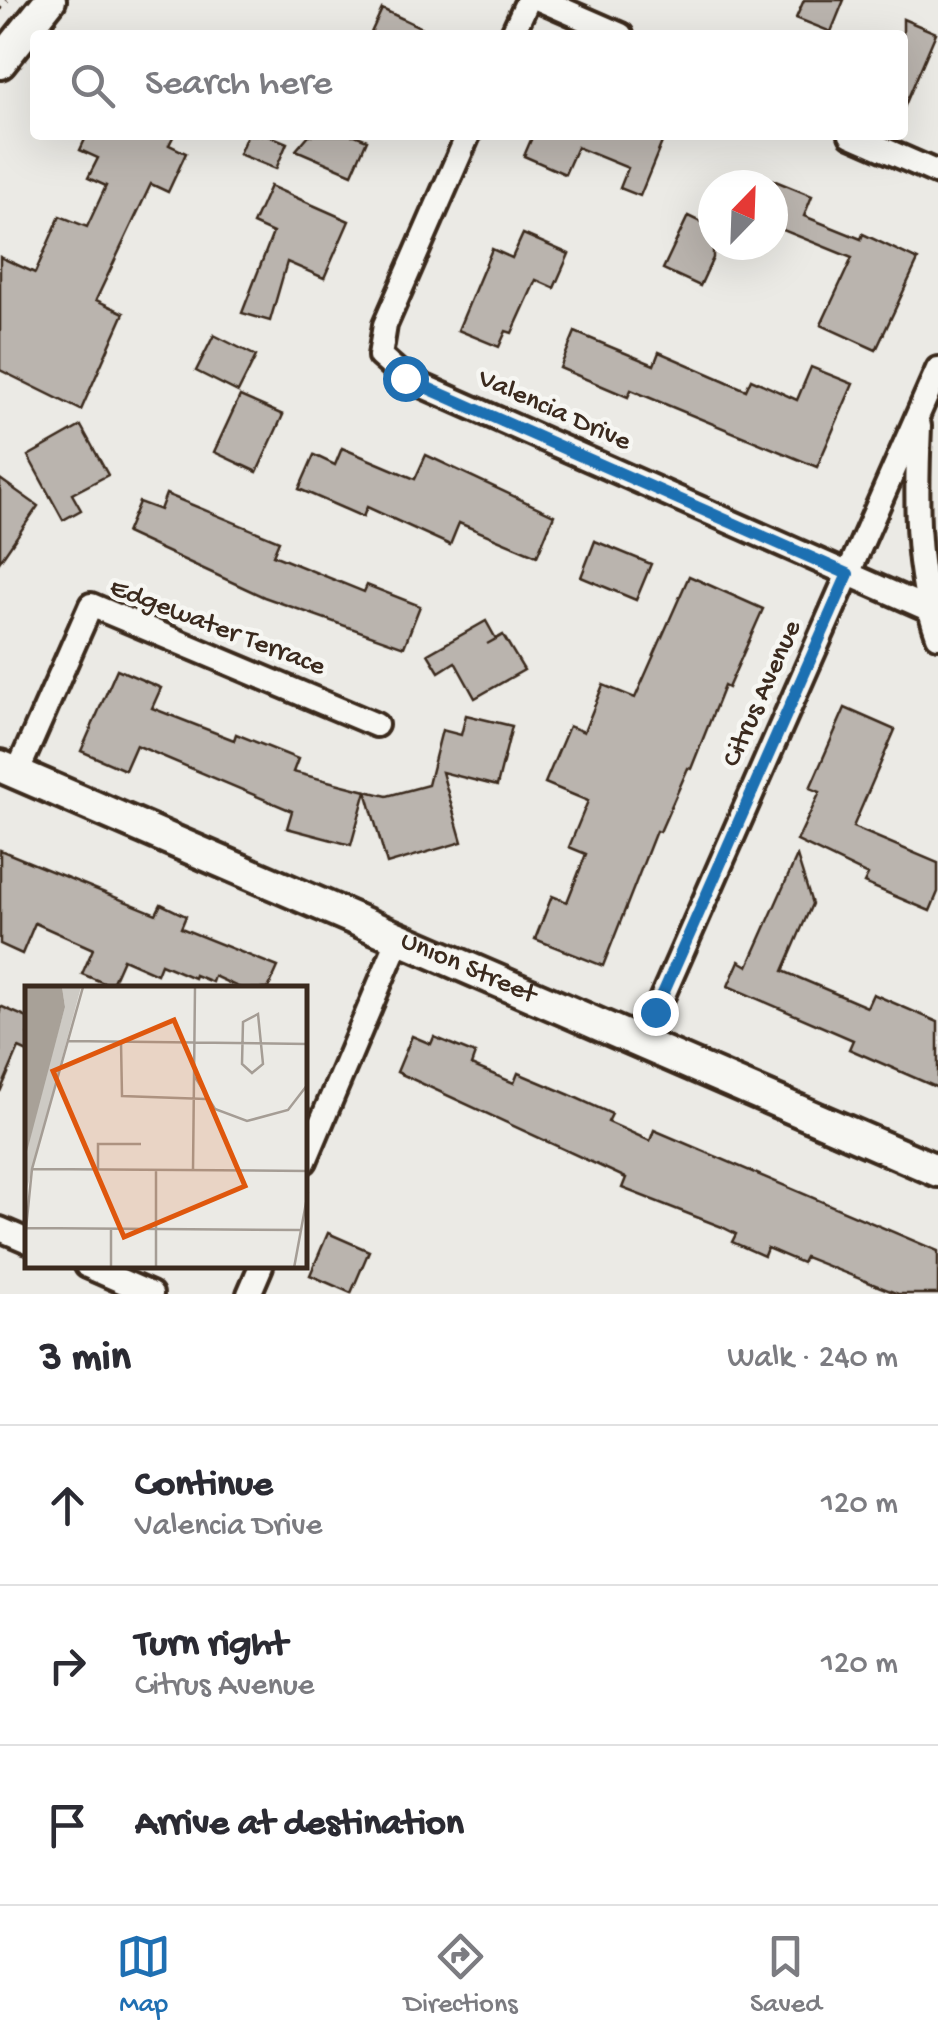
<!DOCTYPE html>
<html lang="en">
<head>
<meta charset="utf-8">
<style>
  body { margin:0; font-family:"Gochi Hand",sans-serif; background:#f2f2f3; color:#2b2b33 }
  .compass { position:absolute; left:698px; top:170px; width:90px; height:90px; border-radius:50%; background:#fff; box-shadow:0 10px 40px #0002; rotate:23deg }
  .stop { position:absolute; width:30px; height:30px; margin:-22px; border:8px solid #1f6fb2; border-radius:50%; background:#fff }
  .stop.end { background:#1f6fb2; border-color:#fff; box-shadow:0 2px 10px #0008 }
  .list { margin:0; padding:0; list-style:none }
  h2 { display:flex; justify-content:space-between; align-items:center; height:130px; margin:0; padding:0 40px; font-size:42px }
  h2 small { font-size:32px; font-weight:400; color:#7c7c81 }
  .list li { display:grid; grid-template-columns:65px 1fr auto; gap:30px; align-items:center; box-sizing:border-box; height:160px; padding:0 40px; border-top:2px solid #e1e1e2 }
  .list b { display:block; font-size:38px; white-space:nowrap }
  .list p { margin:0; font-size:32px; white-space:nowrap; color:#7c7c81 }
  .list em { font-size:32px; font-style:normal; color:#7c7c81 }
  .icon { flex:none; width:55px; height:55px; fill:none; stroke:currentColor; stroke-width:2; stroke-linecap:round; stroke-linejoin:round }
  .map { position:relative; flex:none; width:938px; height:1294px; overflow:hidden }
  .search { position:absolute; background:#fff; box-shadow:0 10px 40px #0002; left:30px; right:30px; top:30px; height:110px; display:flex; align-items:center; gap:25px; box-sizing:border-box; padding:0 35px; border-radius:10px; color:#7c7c81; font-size:38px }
  .sheet { height:610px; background:#fff }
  nav { display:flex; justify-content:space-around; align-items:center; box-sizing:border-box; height:140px; border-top:2px solid #e1e1e2; background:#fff; font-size:28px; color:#7c7c81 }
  nav a { display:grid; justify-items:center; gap:5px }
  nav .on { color:#1f6fb2 }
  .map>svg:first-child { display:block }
</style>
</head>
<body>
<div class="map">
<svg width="938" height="1294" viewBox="0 0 938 1294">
  <rect width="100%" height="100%" fill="#ebeae5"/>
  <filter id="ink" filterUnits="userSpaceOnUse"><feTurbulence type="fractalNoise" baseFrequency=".01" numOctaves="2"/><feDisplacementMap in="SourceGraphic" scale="20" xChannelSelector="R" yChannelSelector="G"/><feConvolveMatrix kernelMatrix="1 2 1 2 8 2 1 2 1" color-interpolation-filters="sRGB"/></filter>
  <g filter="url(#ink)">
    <!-- building -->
    <g fill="#bab4ae" stroke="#3b2a1e" stroke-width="2.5">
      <polygon points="804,0 844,0 831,32 796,18"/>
      <polygon points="382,9 437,35 370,35"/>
      <polygon points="903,19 936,33 903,110"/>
      <polygon points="87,135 174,135 169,145 186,153 168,192 151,184 96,300 124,313 81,410 0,370 0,257 35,273 60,216 87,227 106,186 88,178 98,158 80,150"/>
      <polygon points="247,135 268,135 287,143 276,169 239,154"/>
      <polygon points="309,135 355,135 367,140 352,174 296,150"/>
      <polygon points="533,135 665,135 640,196 620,188 628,168 577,147 565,174 524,156"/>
      <polygon points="773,180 812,196 804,216 861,239 863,234 918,260 876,350 821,325 852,258 773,226"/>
      <polygon points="270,186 349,221 324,278 287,262 270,321 242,313 273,233 253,224"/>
      <polygon points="688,216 713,228 713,258 700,286 663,269"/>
      <polygon points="523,234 569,254 554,288 536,280 512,333 506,331 499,347 458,330 492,249 512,258"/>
      <polygon points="575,332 654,365 659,352 746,390 751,379 797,400 811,367 853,384 817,467 631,390 628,397 560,368"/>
      <polygon points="214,335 256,356 238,392 196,371"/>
      <polygon points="240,396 283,415 257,472 214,452"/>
      <polygon points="81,426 108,475 72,494 81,510 63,520 28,456"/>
      <polygon points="342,448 415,479 426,455 554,515 537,556 459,523 450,545 367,507 363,517 299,489 314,455 335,465"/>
      <polygon points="0,479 38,506 0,561"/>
      <polygon points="166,494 279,541 273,555 364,592 367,585 420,606 404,647 264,597 126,533 139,502 160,510"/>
      <polygon points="595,541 651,564 636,600 581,577"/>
      <polygon points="689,576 763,609 728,688 724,686 691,769 688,768 660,832 656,831 603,966 535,939 552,896 567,902 586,854 569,847 588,801 545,783 569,726 584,732 603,685 635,698"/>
      <polygon points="486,621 496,639 487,644 503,635 524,670 475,698 455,662 439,672 428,654"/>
      <polygon points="117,669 161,688 152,708 234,740 236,734 298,759 293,772 366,791 351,845 287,828 292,811 136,745 125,770 81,751"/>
      <polygon points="845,708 895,730 853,827 938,863 938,892 930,911 864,883 868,875 797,841 820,792 810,788"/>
      <polygon points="466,715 512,726 497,786 442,772 462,842 387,864 366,791 387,796 428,785 442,730 461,735"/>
      <polygon points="0,850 156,914 161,904 186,916 181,928 278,967 268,989 242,989 214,976 212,982 195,975 194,978 161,964 157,974 123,959 111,986 82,974 93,949 35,923 22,954 0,944"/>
      <polygon points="797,856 812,904 783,971 867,1007 873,994 938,1022 938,1088 849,1049 853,1040 728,986 739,961 748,966"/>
      <polygon points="0,1006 28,1018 28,1052 19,1048 0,1092"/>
      <polygon points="412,1036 431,1044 434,1037 475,1054 471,1065 514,1083 518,1073 570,1095 612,1114 608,1122 650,1141 654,1130 938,1251 938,1294 898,1294 805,1257 802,1263 767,1248 764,1256 732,1242 736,1234 722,1227 622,1188 626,1178 397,1072"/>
      <polygon points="328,1233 369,1251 351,1293 310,1275"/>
    </g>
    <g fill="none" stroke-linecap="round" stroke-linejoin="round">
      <defs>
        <g id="street">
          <polyline points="541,0 621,35"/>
          <polyline points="512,35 528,0"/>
          <polyline points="468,135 385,325 380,356 405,378 928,609"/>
          <polyline points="851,135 938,173"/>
          <path d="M 919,426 C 916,495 914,570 938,636"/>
          <polyline points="17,773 91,605 376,725"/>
          <polyline points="642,1043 938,369"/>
          <polyline points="305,1161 399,938"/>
          <polyline points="0,1229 28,1241"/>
          <polyline points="87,1266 151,1294"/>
          <polyline points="249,1294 261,1266"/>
        </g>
        <g id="secondary">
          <polyline points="0,63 50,0"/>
          <path id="s1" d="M 0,766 L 938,1171"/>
        </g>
      </defs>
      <!-- street casing -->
      <use href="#street" stroke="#3b2a1e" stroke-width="30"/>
      <!-- secondary casing -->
      <use href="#secondary" stroke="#3b2a1e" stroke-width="38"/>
      <!-- path -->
      <polyline stroke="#3b2a1e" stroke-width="5" stroke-dasharray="2.5 8" stroke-linecap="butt" points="0,9 7,0"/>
      <!-- street -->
      <use href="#street" stroke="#f6f6f2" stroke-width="22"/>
      <!-- secondary -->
      <use href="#secondary" stroke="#f6f6f2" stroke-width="30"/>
    </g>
  </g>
  <g fill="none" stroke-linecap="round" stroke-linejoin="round" filter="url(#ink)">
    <!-- route -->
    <polyline stroke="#1f6fb2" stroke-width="12" points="405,378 848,574 655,1012"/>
  </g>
  <g text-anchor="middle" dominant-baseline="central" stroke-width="9" stroke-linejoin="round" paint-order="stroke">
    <!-- street labels -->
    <g font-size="28" fill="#3b2a1e" stroke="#f6f6f2">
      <text transform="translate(554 411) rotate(24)">Valencia Drive</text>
      <text transform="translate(217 628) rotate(21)">Edgewater Terrace</text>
      <text transform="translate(763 694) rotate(-66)">Citrus Avenue</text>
      <text stroke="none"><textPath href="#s1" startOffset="510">Union Street</textPath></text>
    </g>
  </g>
  <!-- overview -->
  <g transform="translate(25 986)">
    <rect width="282" height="282" fill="#ebeae5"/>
    <path d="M 37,1 L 56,1 L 0,210 L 3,153 L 40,21 Z" fill="#cdcac4"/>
    <path d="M 0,1 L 37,1 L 40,21 L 0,173 Z" fill="#a8a198"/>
    <path fill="none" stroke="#a59d95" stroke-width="2.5" d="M 233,28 L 238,78 L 227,87 L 217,78 L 218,36 ZM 43,55 L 283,58M 96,56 L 97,110 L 181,113M 170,91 L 190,123 L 222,135 L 263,124 L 283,98M 7,183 L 283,185M 73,184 L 73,158 L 116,158M 168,184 L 170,1M 1,242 L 276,244M 0,253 L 7,183 L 58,1M 86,282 L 86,243M 131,282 L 131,185M 269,282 L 283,206"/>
    <path fill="#df570d" fill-opacity="0.15" stroke="#df570d" stroke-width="5" d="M 149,34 L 220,200 L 99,251 L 28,85 Z"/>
    <rect width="282" height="282" fill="none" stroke="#3b2a1e" stroke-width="5"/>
  </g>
</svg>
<svg class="compass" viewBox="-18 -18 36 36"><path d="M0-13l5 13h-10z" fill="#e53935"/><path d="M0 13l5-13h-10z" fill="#7c7c81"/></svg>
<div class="stop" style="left:405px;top:378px"></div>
<div class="stop end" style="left:655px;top:1012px"></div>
<div class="search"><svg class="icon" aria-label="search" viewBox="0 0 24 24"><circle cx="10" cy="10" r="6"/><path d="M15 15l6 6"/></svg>Search here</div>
</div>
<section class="sheet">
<h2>3 min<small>Walk · 240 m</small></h2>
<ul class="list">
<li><svg class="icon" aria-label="ahead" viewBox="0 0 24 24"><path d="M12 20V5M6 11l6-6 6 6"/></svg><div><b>Continue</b><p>Valencia Drive</p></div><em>120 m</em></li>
<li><svg class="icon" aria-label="right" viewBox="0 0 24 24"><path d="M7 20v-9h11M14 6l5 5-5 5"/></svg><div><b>Turn right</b><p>Citrus Avenue</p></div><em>120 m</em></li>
<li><svg class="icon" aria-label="arrive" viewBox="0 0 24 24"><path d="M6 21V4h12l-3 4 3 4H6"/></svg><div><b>Arrive at destination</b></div></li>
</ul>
</section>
<nav>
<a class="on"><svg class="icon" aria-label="map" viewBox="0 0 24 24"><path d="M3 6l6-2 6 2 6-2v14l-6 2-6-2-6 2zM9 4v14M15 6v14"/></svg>Map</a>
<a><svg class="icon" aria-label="directions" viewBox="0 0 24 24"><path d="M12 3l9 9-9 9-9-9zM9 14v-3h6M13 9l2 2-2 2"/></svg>Directions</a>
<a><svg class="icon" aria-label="saved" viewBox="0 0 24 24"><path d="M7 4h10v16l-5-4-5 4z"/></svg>Saved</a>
</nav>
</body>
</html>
